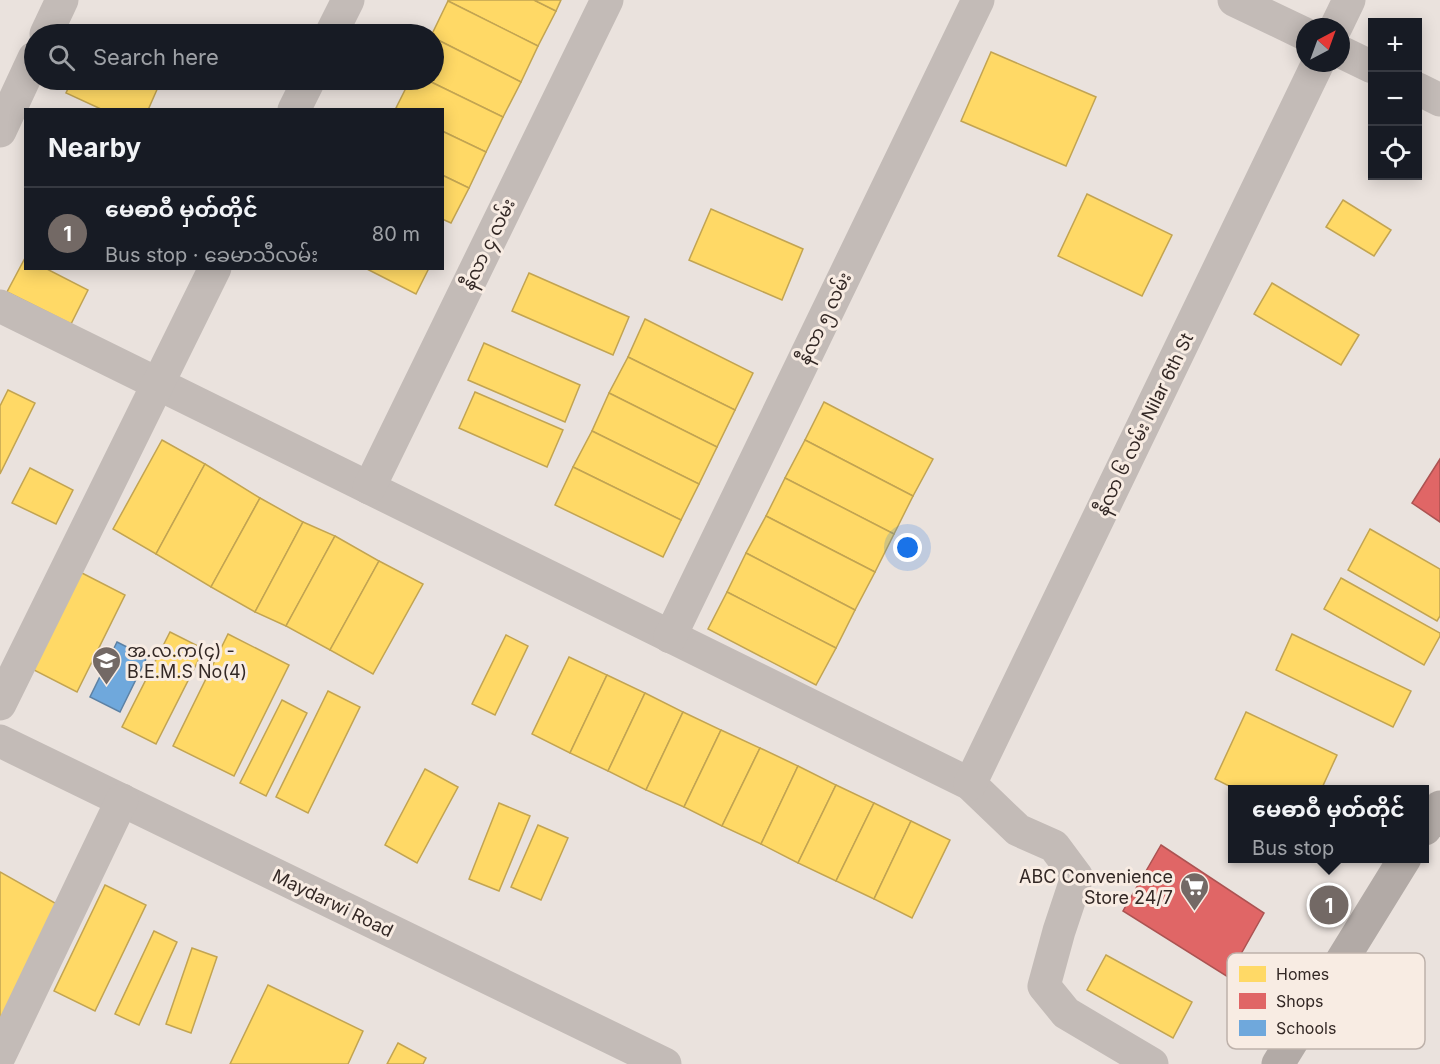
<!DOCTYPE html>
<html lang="en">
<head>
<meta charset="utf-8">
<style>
  body { margin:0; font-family:Inter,"Noto Sans Myanmar",sans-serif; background:#242831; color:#f1f3f6 }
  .controls { position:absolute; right:18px; top:18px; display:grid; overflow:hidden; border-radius:0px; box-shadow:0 3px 15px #0003 }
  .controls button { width:54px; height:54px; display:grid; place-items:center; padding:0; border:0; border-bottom:2px solid #363941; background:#171b24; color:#f1f3f6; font:30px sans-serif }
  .compass { position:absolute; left:1296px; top:18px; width:54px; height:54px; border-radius:50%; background:#171b24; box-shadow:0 3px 15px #0003; rotate:41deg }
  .you { position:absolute; left:908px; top:548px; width:21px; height:21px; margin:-15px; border:4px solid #fff; border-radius:50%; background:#1a73e8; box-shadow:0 0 0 9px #1a73e833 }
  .badge { display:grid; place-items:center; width:39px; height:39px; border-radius:50%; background:#736965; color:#fff; font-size:20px; font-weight:700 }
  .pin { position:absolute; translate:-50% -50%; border:3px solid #fff; box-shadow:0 2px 6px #0006 }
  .popup { position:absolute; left:1228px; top:785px; width:201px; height:78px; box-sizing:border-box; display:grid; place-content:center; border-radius:0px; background:#171b24; filter:drop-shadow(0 2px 4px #0005); font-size:20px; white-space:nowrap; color:#9ea1a6 }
  .popup b { font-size:22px; color:#f1f3f6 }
  .popup::after { content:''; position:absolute; left:50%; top:100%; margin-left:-12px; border:12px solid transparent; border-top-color:#171b24 }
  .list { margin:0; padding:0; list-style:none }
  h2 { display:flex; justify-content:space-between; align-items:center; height:78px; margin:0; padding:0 24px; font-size:26px }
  h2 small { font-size:20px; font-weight:400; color:#9ea1a6 }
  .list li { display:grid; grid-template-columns:39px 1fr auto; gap:18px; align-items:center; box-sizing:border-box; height:84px; padding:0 24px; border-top:2px solid #363941 }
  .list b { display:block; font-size:22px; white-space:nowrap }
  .list p { margin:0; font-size:20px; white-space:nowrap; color:#9ea1a6 }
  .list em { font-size:20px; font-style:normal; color:#9ea1a6 }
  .icon { flex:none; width:33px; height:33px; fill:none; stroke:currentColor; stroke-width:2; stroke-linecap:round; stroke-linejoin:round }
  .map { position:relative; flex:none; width:1440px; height:1064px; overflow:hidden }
  .search { position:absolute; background:#171b24; box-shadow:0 3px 15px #0003; left:24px; top:24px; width:420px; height:66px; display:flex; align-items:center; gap:15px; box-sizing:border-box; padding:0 21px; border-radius:33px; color:#9ea1a6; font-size:22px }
  .panel { position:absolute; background:#171b24; box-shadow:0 3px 15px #0003; left:24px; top:108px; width:420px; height:162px; border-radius:0px }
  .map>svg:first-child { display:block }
</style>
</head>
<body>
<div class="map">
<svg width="1440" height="1064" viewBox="0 0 1440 1064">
  <rect width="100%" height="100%" fill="#eae2dd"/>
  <!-- homes -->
  <g fill="#ffd966" stroke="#c2a452" stroke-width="1.5">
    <polygon points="449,0 534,0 556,11 538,46 448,1"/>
    <polygon points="534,0 561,0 556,11"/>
    <polygon points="448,1 538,46 521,82 434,38 434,34 432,34"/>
    <polygon points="434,38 521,82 503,117 427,80 434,80"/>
    <polygon points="991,52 1096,97 1066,166 961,121"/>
    <polygon points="72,80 147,80 159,85 148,110 103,110 66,93"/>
    <polygon points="410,80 427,80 503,117 486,152 442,131 442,110 400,110 396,108"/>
    <polygon points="442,131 486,152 469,188 442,175"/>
    <polygon points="442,175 469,188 451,223 442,219"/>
    <polygon points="1087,194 1172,235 1142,296 1058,256"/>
    <polygon points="1343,200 1391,230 1374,256 1326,227"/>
    <polygon points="711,209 803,249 782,300 689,260"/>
    <polygon points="25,258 26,268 45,268 88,290 71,324 7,292"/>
    <polygon points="365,268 429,268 416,294"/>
    <polygon points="529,273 629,317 613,355 512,311"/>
    <polygon points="1272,283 1359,335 1341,365 1254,314"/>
    <polygon points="645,319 753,373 735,410 628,357"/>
    <polygon points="484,343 580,385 565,422 468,380"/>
    <polygon points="628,357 735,410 717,447 609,393"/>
    <polygon points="8,390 35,403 0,474 0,406"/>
    <polygon points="475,392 563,430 547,467 459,428"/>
    <polygon points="609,393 717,447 699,484 592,431"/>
    <polygon points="824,402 933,459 913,496 805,440"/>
    <polygon points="592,431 699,484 681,520 573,467"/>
    <polygon points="162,440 205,464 156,554 113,529"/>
    <polygon points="805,440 913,496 894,534 785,478"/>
    <polygon points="205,464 260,498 211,587 156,554"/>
    <polygon points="573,467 681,520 663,557 555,505"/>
    <polygon points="30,468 73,490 56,524 12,503"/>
    <polygon points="785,478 894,534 875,572 766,516"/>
    <polygon points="260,498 303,522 255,612 211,587"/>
    <polygon points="766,516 875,572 855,610 746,553"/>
    <polygon points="303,522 335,536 286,626 255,612"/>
    <polygon points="1370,529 1440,569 1440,616 1437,621 1348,570"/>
    <polygon points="335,536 379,561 330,650 286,626"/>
    <polygon points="746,553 855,610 836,648 727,592"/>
    <polygon points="379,561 423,584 373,674 330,650"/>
    <polygon points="80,572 125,595 77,692 32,669"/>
    <polygon points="1341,578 1440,633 1440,636 1424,665 1324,609"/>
    <polygon points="727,592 836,648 816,685 708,629"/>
    <polygon points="170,632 204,649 156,744 122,727"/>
    <polygon points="228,634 289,665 234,776 173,746"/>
    <polygon points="1292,634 1411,691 1393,727 1276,670"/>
    <polygon points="506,635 528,646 495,715 472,704"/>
    <polygon points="569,657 607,675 570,753 532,734"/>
    <polygon points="607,675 645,693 608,771 570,753"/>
    <polygon points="328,691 360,707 308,813 276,797"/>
    <polygon points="645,693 683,712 646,790 608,771"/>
    <polygon points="282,700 307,713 266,796 240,783"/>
    <polygon points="683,712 721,730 684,807 646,790"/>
    <polygon points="1246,712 1337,755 1321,790 1237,790 1215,779"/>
    <polygon points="721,730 760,748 722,826 684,807"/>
    <polygon points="760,748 798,766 761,844 722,826"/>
    <polygon points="798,766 836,785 798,863 761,844"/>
    <polygon points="425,769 458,787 417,863 385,845"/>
    <polygon points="836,785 874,803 836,881 798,863"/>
    <polygon points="499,803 530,816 499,891 469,879"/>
    <polygon points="874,803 911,821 874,899 836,881"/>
    <polygon points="911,821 950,840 912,918 874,899"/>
    <polygon points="538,825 568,838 541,900 511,887"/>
    <polygon points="0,872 62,907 0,1020"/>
    <polygon points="105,885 146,905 95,1011 54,991"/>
    <polygon points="154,931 177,942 139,1025 115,1014"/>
    <polygon points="192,948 217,957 191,1033 166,1024"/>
    <polygon points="1106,955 1192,1002 1173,1038 1087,990"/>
    <polygon points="268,985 363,1031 348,1064 230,1064"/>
    <polygon points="398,1043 426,1058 423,1064 387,1064"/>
  </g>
  <!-- shops -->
  <g fill="#e06666" stroke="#ac5352" stroke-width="1.5">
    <polygon points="1440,459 1440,522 1412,503"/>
    <polygon points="1161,845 1264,913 1228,977 1123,911"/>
  </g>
  <!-- schools -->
  <polygon fill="#6fa8dc" stroke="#5d82a5" stroke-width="1.5" points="117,642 147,657 120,712 90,697"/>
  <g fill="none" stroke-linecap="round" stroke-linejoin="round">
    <!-- minor -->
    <g stroke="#c3bbb7" stroke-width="33">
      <polyline points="1234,0 1305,34"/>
      <polyline points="1336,27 1349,0"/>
      <polyline points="46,34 62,0"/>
      <polyline points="331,34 348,0"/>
      <polyline points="1341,52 1372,67"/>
      <polyline points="1418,89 1440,100"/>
      <polyline points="294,110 309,80"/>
      <polyline points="0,131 34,58"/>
      <polyline points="0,306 970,784 1018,830 1054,846 1077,877 1059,931 1044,986 1066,1013 1152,1064"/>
      <polyline points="369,488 607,0"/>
      <polyline points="670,637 978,0"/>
      <polyline points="0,704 215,268"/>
      <polyline points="0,741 665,1064"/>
      <polyline points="970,784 1318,63"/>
      <polyline points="0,1055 122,800"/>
    </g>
    <!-- major -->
    <g stroke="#b2aaa6" stroke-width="33">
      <polyline points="1425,829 1440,807"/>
      <polyline points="1278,1064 1405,858"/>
    </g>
  </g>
  <!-- icons -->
  <defs>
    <symbol id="school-pin" viewBox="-11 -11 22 30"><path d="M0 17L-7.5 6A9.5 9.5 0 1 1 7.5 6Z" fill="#736965" stroke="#f8ece3"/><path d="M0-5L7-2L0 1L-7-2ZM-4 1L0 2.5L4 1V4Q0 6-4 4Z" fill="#fff"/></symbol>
    <symbol id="supermarket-pin" viewBox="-11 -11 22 30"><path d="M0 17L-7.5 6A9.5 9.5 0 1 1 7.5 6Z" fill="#736965" stroke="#f8ece3"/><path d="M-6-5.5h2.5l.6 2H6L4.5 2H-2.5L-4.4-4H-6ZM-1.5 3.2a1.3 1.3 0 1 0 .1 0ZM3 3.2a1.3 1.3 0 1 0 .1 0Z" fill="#fff"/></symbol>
  </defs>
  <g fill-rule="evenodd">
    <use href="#school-pin" x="90" y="644" width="33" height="45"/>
    <use href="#supermarket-pin" x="1178" y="870" width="33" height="45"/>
  </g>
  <g text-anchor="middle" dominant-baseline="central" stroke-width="6" stroke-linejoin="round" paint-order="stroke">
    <!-- street labels -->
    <g font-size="18" fill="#332825" stroke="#f8ece3">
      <text transform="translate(488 244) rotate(-64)">နီလာ ၄ လမ်း</text>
      <text transform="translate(824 318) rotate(-64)">နီလာ ၅ လမ်း</text>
      <text transform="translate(1144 424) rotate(-64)">နီလာ ၆ လမ်း Nilar 6th St</text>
      <text transform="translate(333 903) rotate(26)">Maydarwi Road</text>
    </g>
    <!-- poi labels -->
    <g font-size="18" fill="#332825" stroke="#f8ece3" text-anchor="start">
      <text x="127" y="650">အ.လ.က(၄) -<tspan x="127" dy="21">B.E.M.S No(4)</tspan></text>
      <text x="1173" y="876" text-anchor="end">ABC Convenience<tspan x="1173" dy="21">Store 24/7</tspan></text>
    </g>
  </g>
  <!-- legend -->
  <rect x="1227" y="953" width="198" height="96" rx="9" fill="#f8ece3" stroke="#bdb1aa" stroke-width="1.5"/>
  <rect x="1239" y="966" width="27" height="16" fill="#ffd966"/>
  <rect x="1239" y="993" width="27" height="16" fill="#e06666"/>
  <rect x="1239" y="1020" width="27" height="16" fill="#6fa8dc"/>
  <g font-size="16" fill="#332825">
    <text x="1276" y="980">Homes</text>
    <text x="1276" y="1007">Shops</text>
    <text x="1276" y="1034">Schools</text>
  </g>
</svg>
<div class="controls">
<button>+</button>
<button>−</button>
<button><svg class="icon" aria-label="locate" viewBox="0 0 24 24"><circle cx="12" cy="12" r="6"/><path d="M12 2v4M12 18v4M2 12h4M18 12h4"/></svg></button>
</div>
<svg class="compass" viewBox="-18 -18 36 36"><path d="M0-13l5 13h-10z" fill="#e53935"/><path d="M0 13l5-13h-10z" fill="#9ea1a6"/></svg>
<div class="you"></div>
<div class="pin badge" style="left:1329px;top:905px">1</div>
<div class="popup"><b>မေဓာဝီ မှတ်တိုင်</b>Bus stop</div>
<div class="search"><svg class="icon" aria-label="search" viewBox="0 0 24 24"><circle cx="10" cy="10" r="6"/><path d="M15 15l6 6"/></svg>Search here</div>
<section class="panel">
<h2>Nearby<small></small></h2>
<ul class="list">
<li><span class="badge">1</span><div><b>မေဓာဝီ မှတ်တိုင်</b><p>Bus stop · ခေမာသီလမ်း</p></div><em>80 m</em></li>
</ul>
</section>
</div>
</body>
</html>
